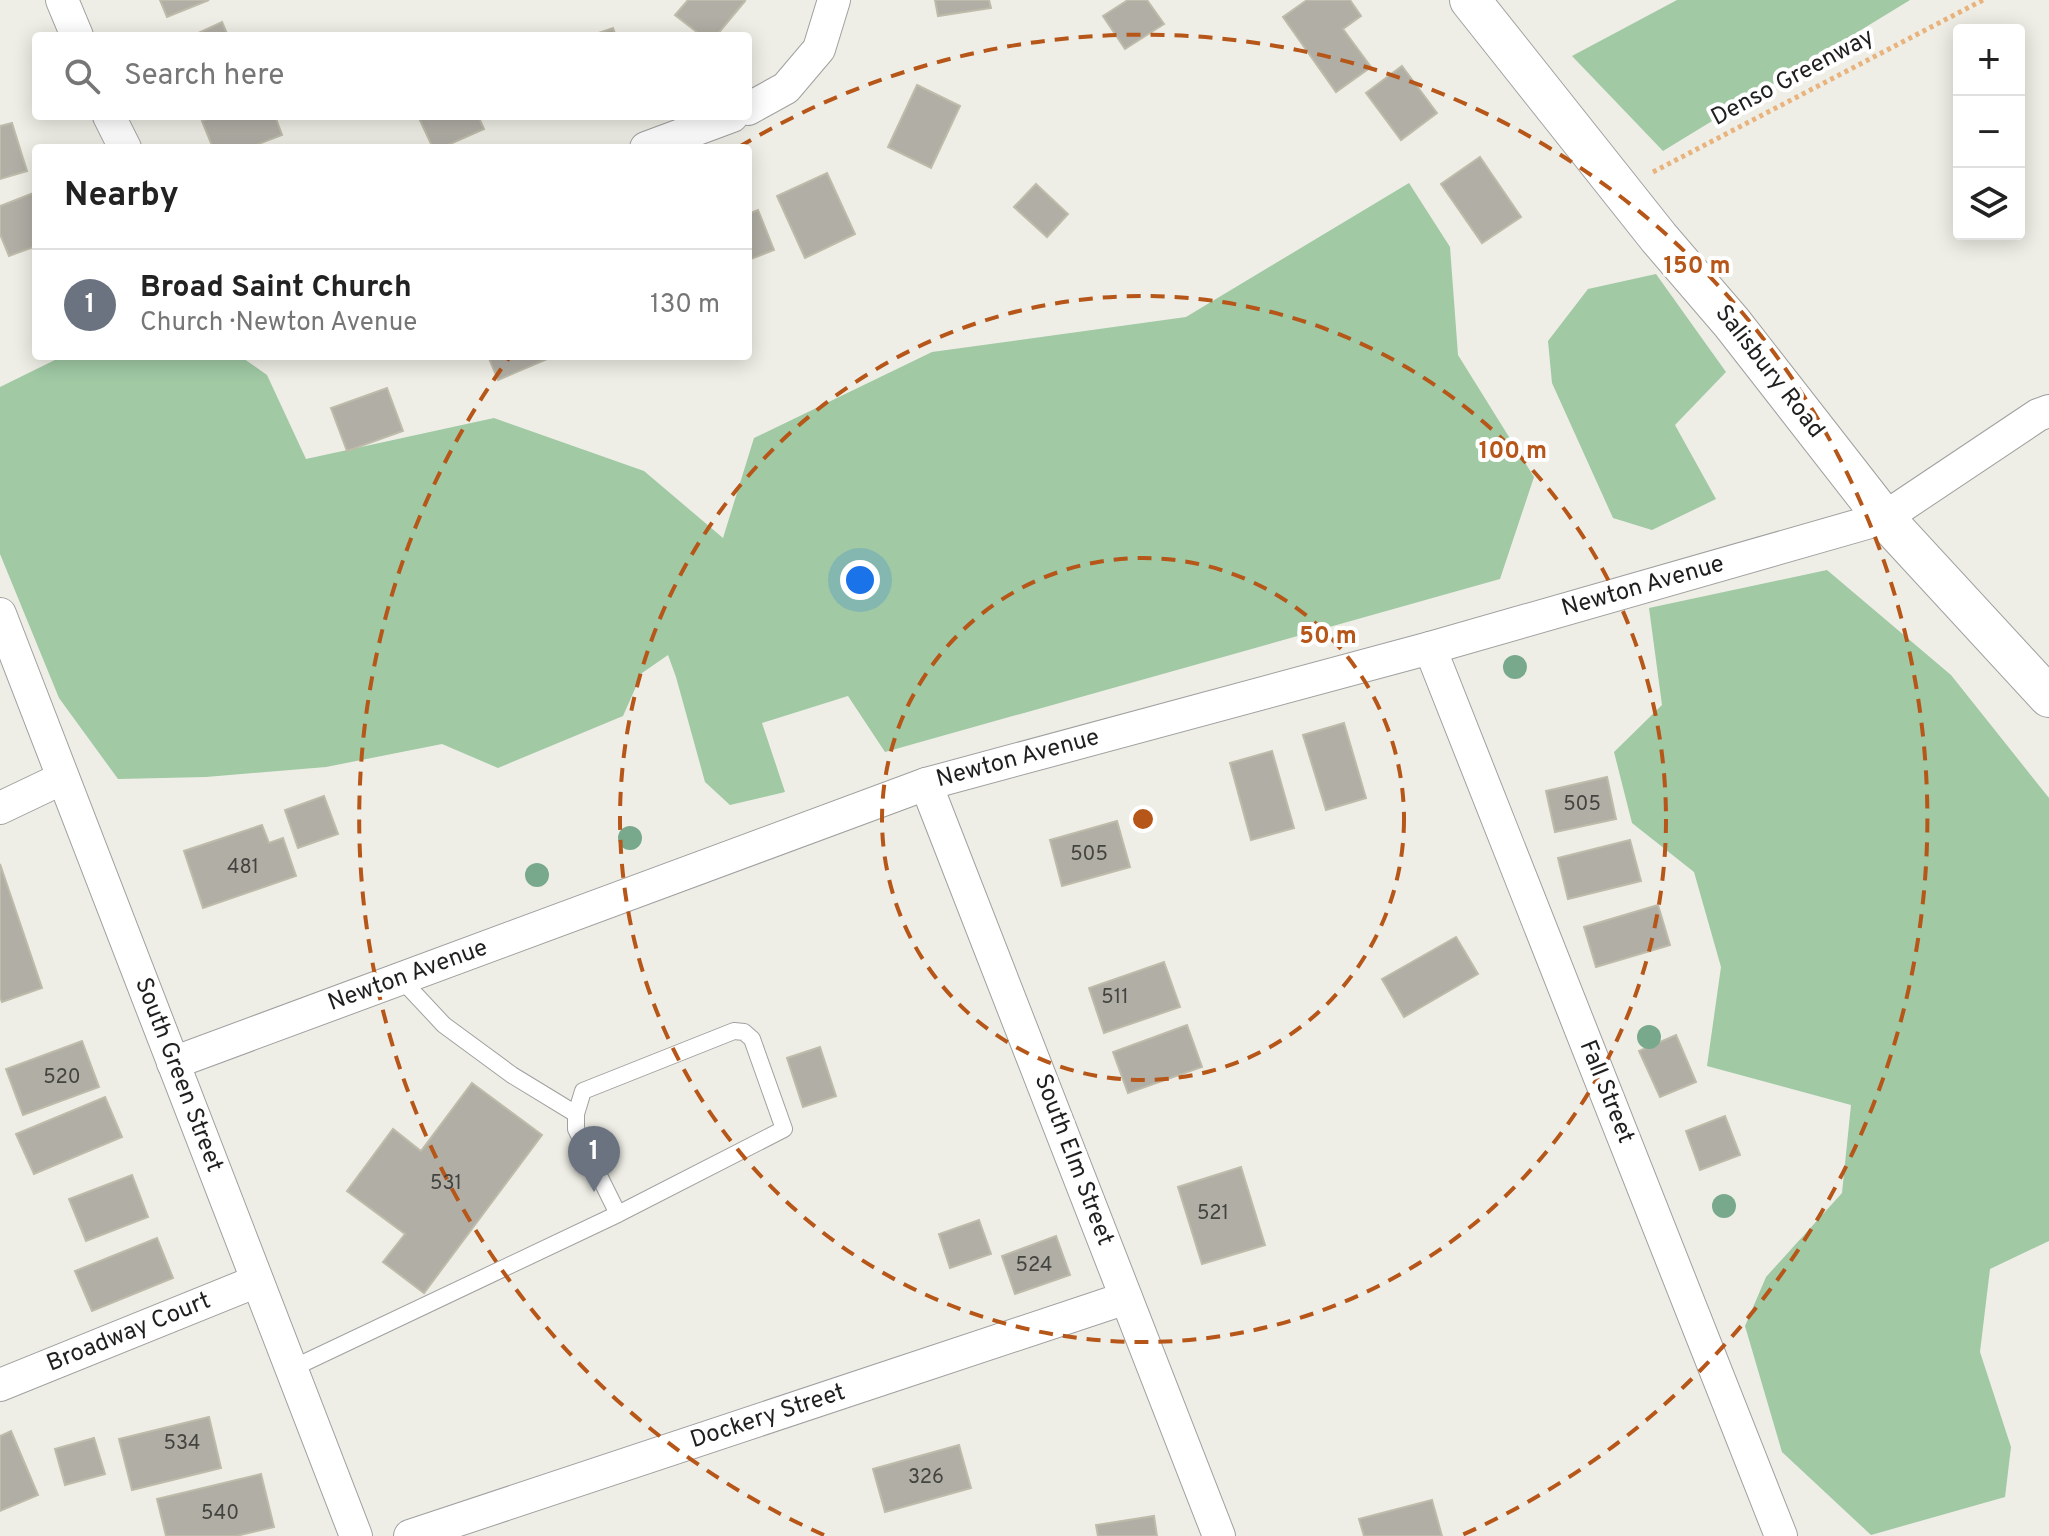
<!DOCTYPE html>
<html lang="en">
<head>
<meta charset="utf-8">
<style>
  body { margin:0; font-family:Overpass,sans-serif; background:#f6f6f6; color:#222 }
  .controls { position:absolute; right:24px; top:24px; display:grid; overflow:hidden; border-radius:8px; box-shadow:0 4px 20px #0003 }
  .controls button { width:72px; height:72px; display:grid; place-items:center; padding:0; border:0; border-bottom:2px solid #e0e0e0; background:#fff; color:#222; font:40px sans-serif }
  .you { position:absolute; left:860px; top:580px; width:28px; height:28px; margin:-20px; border:6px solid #fff; border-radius:50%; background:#1a73e8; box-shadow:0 0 0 12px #1a73e833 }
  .badge { display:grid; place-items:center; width:52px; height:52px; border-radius:50%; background:#b65618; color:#fff; font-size:26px; font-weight:700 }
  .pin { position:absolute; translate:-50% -66px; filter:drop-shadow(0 2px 4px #0008) }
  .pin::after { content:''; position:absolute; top:42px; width:28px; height:24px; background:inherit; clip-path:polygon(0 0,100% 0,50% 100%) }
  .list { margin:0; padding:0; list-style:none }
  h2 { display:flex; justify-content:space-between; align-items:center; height:104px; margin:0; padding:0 32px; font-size:34px }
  h2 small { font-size:26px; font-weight:400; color:#767676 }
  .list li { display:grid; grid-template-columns:52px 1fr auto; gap:24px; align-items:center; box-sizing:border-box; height:112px; padding:0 32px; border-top:2px solid #e0e0e0 }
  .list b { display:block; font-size:30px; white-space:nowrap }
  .list p { margin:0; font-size:26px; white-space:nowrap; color:#767676 }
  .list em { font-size:26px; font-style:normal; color:#767676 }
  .icon { flex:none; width:44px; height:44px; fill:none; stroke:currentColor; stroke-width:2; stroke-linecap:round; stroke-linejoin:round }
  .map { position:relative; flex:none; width:2049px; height:1536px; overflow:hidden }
  .search { position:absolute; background:#fff; box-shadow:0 4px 20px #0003; left:32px; top:32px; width:720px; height:88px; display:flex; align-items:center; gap:20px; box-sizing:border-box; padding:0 28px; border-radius:8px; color:#767676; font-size:30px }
  .panel { position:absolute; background:#fff; box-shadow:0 4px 20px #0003; left:32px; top:144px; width:720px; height:216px; border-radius:8px }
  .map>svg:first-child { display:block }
</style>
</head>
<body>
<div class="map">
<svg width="2049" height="1536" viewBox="0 0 2049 1536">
  <rect width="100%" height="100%" fill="#eeeee6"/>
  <!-- forest -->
  <g fill="#a0c9a4">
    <polygon points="1677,0 1910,0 1663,151 1572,56"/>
    <polygon points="1409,183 1450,247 1458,355 1534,477 1500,579 885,752 848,696 762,723 785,792 730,805 705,782 676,677 668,655 642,673 623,716 498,768 442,744 326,767 206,777 118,779 59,698 0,554 0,387 63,356 240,356 267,375 306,459 494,418 644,471 723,538 754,438 932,352 1186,317"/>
    <polygon points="1656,274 1726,372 1675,425 1716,499 1652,530 1613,518 1552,383 1548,341 1588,289"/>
    <polygon points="1827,570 1951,675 2049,798 2049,1241 1990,1269 1980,1352 2011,1447 2005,1497 1871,1535 1782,1452 1745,1326 1766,1277 1842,1193 1851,1105 1707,1066 1721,967 1694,872 1632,823 1614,752 1662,705 1649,608"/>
  </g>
  <!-- building -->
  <g fill="#b0aea5" stroke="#bebbaa" stroke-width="2">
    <polygon points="160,0 209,0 167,17"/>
    <polygon points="688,0 743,0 745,1 716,36 702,36 675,15"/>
    <polygon points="935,0 989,0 991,8 938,16"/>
    <polygon points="1128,0 1147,0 1164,24 1125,49 1103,16"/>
    <polygon points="1307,0 1350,0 1361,16 1343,29 1371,67 1336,92 1283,17"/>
    <polygon points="222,22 228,36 192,36"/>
    <polygon points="613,28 616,36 590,36"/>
    <polygon points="1402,66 1437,113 1401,140 1366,93"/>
    <polygon points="917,85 960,106 931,168 888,147"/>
    <polygon points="215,116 275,116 282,135 248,148 213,148 202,121"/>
    <polygon points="418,116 478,116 484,129 441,148 433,148"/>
    <polygon points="12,123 27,171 0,179 0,126"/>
    <polygon points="1480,157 1521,217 1482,243 1441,184"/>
    <polygon points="827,173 855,234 805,258 777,196"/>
    <polygon points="1036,184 1068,214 1047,237 1014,207"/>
    <polygon points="36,192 36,246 9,256 0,234 0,206"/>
    <polygon points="758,210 774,250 748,260 748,214"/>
    <polygon points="488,356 554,356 498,380"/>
    <polygon points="387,388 403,431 347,451 331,408"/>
    <polygon points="1344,723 1366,798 1326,810 1303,735"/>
    <polygon points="1272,751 1294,828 1251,840 1230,763"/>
    <polygon points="1607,777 1616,819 1555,832 1546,791"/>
    <polygon points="324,796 338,834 298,848 285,810"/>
    <polygon points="1117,821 1130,867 1062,886 1050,840"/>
    <polygon points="262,825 269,843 283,838 296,876 203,908 184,851"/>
    <polygon points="1630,840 1641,881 1568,899 1558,858"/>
    <polygon points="0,864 42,988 2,1002 0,997"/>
    <polygon points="1658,905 1670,945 1596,967 1584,927"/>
    <polygon points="1456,937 1478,974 1404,1017 1382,979"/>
    <polygon points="1164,962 1180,1007 1104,1033 1089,988"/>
    <polygon points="1187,1025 1202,1067 1128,1093 1113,1052"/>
    <polygon points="1676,1035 1696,1082 1660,1097 1639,1051"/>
    <polygon points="82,1041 99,1087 23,1115 6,1069"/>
    <polygon points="820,1047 836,1096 803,1107 787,1058"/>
    <polygon points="472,1083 542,1135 424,1293 383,1262 405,1234 347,1191 393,1129 421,1151"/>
    <polygon points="105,1097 122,1137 34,1174 16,1134"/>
    <polygon points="1725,1116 1740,1155 1700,1170 1686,1131"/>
    <polygon points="1241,1167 1265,1245 1202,1264 1178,1187"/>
    <polygon points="132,1175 148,1217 86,1241 69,1199"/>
    <polygon points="979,1220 991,1254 950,1268 939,1234"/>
    <polygon points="1056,1236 1070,1275 1015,1294 1002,1256"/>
    <polygon points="157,1238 173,1278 92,1311 75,1271"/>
    <polygon points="209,1417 221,1468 132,1490 119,1439"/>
    <polygon points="11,1431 38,1495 0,1511 0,1436"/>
    <polygon points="94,1438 105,1474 65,1485 55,1449"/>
    <polygon points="959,1445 971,1488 885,1512 873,1469"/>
    <polygon points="261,1474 274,1527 236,1536 166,1536 157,1499"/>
    <polygon points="1432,1500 1442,1536 1364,1536 1359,1519"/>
    <polygon points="1154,1516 1157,1536 1098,1536 1096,1525"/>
  </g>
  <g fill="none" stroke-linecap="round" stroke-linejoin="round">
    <defs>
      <g id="service">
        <polyline points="400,978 444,1025 512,1075 576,1114"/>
        <polyline points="291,1369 618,1214 784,1129 752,1039 744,1032 734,1031 583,1091 576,1114 576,1129 618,1214"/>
      </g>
      <g id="minor">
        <polyline points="62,0 77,36"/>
        <polyline points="748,109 786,88 819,49 834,0"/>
        <polyline points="109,116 125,148"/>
        <polyline points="646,148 732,116"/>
        <polyline points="0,614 356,1536"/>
        <polyline points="1430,648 1781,1536"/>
        <polyline points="926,784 1219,1536"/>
        <polyline points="0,808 63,778"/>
        <polyline points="173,1063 926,784 1430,648 1884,518 2038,415 2049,411"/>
        <polyline points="0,1385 257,1281"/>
        <polyline points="410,1536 1126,1298"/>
      </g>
      <polyline id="tertiary" points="1470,0 1659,238 1732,323 1884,518 2049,697"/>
    </defs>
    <!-- service casing -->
    <use href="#service" stroke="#a0a0a0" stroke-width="18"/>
    <!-- minor casing -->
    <use href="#minor" stroke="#a0a0a0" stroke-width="34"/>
    <!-- tertiary casing -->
    <use href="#tertiary" stroke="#a0a0a0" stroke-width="42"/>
    <!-- path -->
    <polyline stroke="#e9b37d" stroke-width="5" stroke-dasharray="4 4" stroke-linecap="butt" points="1653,172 1983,0"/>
    <!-- service -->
    <use href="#service" stroke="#fff" stroke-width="16"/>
    <!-- minor -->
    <use href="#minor" stroke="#fff" stroke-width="32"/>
    <!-- tertiary -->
    <use href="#tertiary" stroke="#fff" stroke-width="40"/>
  </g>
  <!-- trees -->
  <g fill="#79a98c">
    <circle cx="1515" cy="667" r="12"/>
    <circle cx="630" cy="838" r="12"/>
    <circle cx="537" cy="875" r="12"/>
    <circle cx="1649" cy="1037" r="12"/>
    <circle cx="1724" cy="1206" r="12"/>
  </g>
  <!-- distance rings -->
  <g fill="none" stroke="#b65618" stroke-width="4" stroke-dasharray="14 10">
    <circle cx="1143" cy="819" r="261"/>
    <circle cx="1143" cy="819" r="523"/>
    <path d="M824 1535A784 784 0 0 1 509 358M739 147A784 784 0 1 1 1462 1535"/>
  </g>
  <g text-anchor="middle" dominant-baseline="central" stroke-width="8" stroke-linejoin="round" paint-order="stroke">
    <!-- number labels -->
    <g font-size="20" fill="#434340">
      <text x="1582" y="805">505</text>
      <text x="1089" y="855">505</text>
      <text x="243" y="868">481</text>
      <text x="1115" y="998">511</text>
      <text x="62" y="1078">520</text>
      <text x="446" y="1184">531</text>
      <text x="1213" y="1214">521</text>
      <text x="1034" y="1266">524</text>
      <text x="182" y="1444">534</text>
      <text x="926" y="1478">326</text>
      <text x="220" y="1514">540</text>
    </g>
    <!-- street labels -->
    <g font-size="24" fill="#1f1f1f" stroke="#fff">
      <text transform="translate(1793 78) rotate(-28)">Denso Greenway</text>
      <text transform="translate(1769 372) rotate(52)">Salisbury Road</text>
      <text transform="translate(1643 587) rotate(-16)">Newton Avenue</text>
      <text transform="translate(1018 759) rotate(-15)">Newton Avenue</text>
      <text transform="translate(408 976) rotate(-20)">Newton Avenue</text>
      <text transform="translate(178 1075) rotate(69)">South Green Street</text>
      <text transform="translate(1606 1092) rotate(68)">Fall Street</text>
      <text transform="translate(1073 1160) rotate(69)">South Elm Street</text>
      <text transform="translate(129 1333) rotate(-22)">Broadway Court</text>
      <text transform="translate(768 1417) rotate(-18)">Dockery Street</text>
    </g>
  </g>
  <circle cx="1143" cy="819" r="12" fill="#b65618" stroke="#fff" stroke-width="4"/>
  <g font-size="24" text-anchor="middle" font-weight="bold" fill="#b65618" stroke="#fff" stroke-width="8" stroke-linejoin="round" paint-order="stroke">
    <text x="1697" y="273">150 m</text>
    <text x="1513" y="458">100 m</text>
    <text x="1328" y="643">50 m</text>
  </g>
</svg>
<div class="controls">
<button>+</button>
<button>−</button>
<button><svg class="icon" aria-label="layers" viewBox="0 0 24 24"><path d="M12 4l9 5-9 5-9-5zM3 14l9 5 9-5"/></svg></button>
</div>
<div class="you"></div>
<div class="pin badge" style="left:594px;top:1192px;background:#6b7280">1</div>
<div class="search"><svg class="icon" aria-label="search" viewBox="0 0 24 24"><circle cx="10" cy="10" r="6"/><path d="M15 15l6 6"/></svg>Search here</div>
<section class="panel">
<h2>Nearby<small></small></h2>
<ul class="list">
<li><span class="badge" style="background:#6b7280">1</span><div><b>Broad Saint Church</b><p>Church · Newton Avenue</p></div><em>130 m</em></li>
</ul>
</section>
</div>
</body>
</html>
